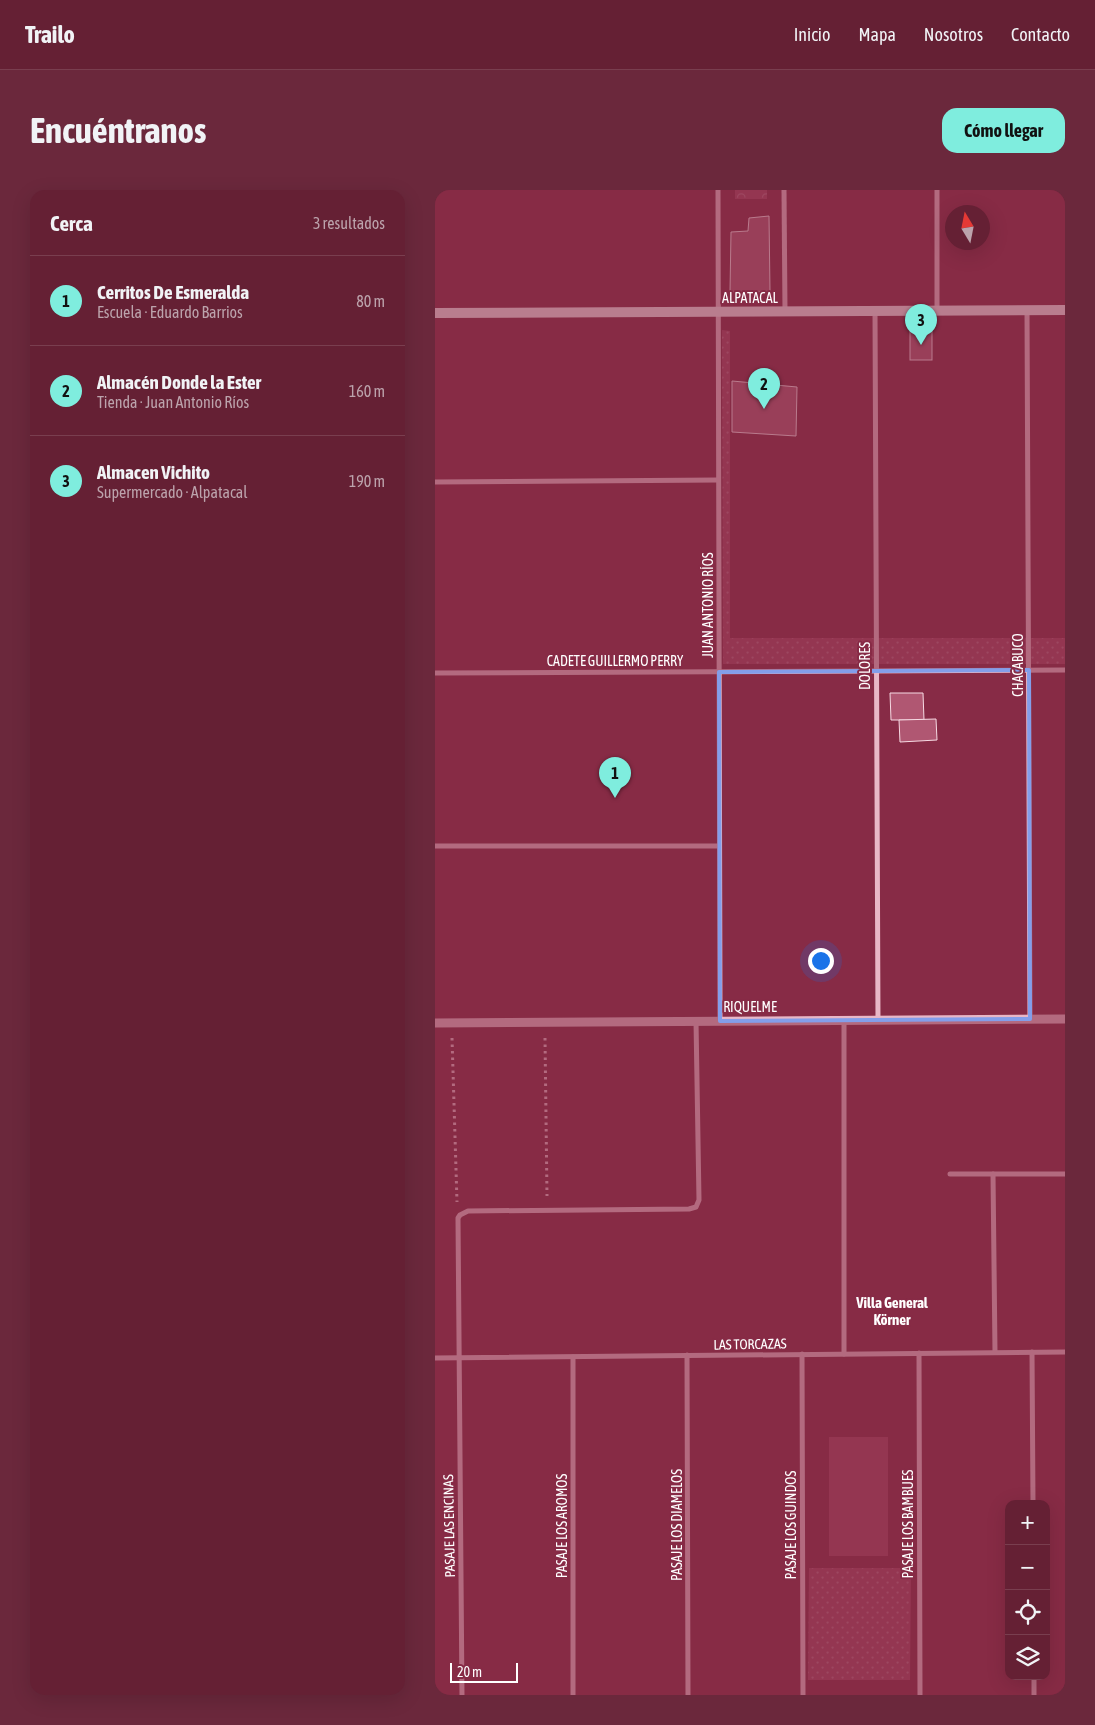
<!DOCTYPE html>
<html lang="es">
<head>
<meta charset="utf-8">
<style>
  body { margin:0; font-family:"Asap Condensed",sans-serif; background:#6b283c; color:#f1f3f6 }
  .controls { position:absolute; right:15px; bottom:15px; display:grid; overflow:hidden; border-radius:10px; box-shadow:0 5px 20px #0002 }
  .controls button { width:45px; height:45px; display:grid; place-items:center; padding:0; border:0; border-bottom:1px solid #793e4f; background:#652034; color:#f1f3f6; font:25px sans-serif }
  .compass { position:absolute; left:510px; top:15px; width:45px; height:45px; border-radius:50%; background:#652034; box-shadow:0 5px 20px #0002; rotate:350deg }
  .scale { position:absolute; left:15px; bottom:12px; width:68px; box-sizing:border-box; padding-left:5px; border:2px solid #fff; border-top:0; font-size:14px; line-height:18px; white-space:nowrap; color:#fff; -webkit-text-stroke:4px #872b46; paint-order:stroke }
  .you { position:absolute; left:385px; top:770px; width:18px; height:18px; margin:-12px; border:4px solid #fff; border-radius:50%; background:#1a73e8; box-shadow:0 0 0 8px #1a73e833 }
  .badge { display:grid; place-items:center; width:32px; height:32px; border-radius:50%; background:#7fedde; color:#111; font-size:16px; font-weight:700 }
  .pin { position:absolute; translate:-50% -41px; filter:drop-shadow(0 1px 2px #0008) }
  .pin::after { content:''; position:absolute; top:26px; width:18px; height:15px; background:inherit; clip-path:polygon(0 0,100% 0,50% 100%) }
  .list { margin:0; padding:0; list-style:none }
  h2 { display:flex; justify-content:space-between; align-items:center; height:65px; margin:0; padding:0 20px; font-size:21px }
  h2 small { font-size:16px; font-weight:400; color:#bca3ac }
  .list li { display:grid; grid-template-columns:32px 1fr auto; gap:15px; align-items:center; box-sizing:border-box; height:90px; padding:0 20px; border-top:1px solid #793e4f }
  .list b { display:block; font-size:19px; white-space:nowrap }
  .list p { margin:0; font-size:16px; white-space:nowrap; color:#bca3ac }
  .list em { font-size:16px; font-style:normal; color:#bca3ac }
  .icon { flex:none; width:28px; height:28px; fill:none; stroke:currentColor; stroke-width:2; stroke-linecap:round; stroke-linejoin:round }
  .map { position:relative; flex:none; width:630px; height:1505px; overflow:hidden; border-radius:15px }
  header { display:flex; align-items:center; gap:30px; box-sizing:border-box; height:70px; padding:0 25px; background:#652034; border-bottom:1px solid #793e4f }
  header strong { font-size:24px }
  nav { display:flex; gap:28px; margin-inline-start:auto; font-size:18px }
  .intro { display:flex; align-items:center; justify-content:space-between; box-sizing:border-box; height:120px; padding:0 30px }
  h1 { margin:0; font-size:35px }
  .button { padding:12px 22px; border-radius:15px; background:#7fedde; color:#111; font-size:18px; font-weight:700 }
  main { display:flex; gap:30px; padding:0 30px }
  aside { flex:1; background:#652034; border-radius:15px; box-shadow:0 5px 20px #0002 }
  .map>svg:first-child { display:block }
</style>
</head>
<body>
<header>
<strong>Trailo</strong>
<nav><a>Inicio</a><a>Mapa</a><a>Nosotros</a><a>Contacto</a></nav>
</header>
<div class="intro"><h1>Encuéntranos</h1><a class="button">Cómo llegar</a></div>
<main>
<aside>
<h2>Cerca<small>3 resultados</small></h2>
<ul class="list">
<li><span class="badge">1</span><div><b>Cerritos De Esmeralda</b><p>Escuela · Eduardo Barrios</p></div><em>80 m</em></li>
<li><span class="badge">2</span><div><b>Almacén Donde la Ester</b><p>Tienda · Juan Antonio Ríos</p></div><em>160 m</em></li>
<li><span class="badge">3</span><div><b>Almacen Vichito</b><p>Supermercado · Alpatacal</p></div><em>190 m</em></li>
</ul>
</aside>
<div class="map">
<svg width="630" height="1505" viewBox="0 0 630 1505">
  <defs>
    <pattern id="grass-dots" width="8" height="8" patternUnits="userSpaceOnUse" patternTransform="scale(1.25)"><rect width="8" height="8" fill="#a54361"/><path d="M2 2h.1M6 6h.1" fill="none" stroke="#b76981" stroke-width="1.8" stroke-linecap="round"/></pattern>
    <pattern id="forest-crowns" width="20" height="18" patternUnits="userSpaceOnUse" patternTransform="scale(1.25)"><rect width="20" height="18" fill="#a54361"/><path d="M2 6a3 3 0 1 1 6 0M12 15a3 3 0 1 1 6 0" fill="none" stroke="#b76981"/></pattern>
  </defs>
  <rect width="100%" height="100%" fill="#872b46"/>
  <!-- grass -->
  <g fill="url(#grass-dots)">
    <polygon points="287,140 295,141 295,448 630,448 630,474 288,474"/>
    <polygon points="374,1378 476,1378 475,1490 373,1490"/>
  </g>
  <!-- forest -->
  <rect fill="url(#forest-crowns)" x="300" y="0" width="32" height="9"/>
  <!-- garden -->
  <rect fill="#a54361" x="394" y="1247" width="59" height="119"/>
  <!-- building -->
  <g fill="#b05772" stroke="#f6dae3">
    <polygon points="334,26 335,102 295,102 296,42 313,41 314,28"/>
    <rect x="475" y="140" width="22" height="30"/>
    <polygon points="297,191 362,197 361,246 297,242"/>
    <polygon points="455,503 488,503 489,530 456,530"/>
    <polygon points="501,529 502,550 465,552 464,530"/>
  </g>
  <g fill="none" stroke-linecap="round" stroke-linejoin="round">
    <!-- path -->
    <g stroke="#e8b7c6" stroke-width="3" stroke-dasharray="2.5 4" stroke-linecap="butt">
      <polyline points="17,848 22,1012"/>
      <polyline points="110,848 112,1006"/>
    </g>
    <!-- minor -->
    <g stroke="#e8b7c6" stroke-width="5">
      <polyline points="283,0 285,831"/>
      <polyline points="349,0 350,121"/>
      <polyline points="502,120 502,0"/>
      <polyline points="592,120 595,829"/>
      <polyline points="440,121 443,830"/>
      <polyline points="0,292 283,290"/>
      <polyline points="0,483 630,480"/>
      <polyline points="0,656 284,656"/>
      <polyline points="515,984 630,984"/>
      <polyline points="558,984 560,1162"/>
      <polyline points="597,1162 598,1314"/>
      <polyline points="484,1163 485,1505"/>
      <polyline points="367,1164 368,1505"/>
      <polyline points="409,1164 409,830"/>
      <polyline points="252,1165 253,1505"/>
      <polyline points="0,1168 630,1162"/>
      <polyline points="599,1486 599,1505"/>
      <polyline points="27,1505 23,1028 25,1025 33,1021 254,1019 261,1017 264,1010 261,831"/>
      <polyline points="138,1505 138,1167"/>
    </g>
    <!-- tertiary -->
    <polyline stroke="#e8b7c6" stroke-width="9" points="0,833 630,829"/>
    <!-- secondary -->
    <polyline stroke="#f7e0e7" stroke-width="10" points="0,123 630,120"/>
  </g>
  <!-- marked area -->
  <path d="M0 0H630V1505H0ZM 594,480 L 595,829 L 285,831 L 284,482 Z" fill="#872b46" fill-opacity=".55" fill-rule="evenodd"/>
  <path fill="none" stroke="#839eea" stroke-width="4" stroke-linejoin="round" d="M 594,480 L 595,829 L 285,831 L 284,482 Z"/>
  <g text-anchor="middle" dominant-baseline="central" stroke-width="4" stroke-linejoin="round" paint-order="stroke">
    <!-- street labels -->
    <g font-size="14" fill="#fff" stroke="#872b46">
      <text x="315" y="108">ALPATACAL</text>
      <text transform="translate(273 415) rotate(-90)">JUAN ANTONIO RÍOS</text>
      <text x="180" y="471">CADETE GUILLERMO PERRY</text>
      <text transform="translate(583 475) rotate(-90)">CHACABUCO</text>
      <text transform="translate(430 476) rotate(-90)">DOLORES</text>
      <text x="315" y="817">RIQUELME</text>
      <text transform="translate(315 1154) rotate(-1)">LAS TORCAZAS</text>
      <text transform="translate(473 1334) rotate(-90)">PASAJE LOS BAMBUES</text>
      <text transform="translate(242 1335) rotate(-90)">PASAJE LOS DIAMELOS</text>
      <text transform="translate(356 1335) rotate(-90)">PASAJE LOS GUINDOS</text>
      <text transform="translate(14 1336) rotate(-91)">PASAJE LAS ENCINAS</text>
      <text transform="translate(127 1336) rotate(-90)">PASAJE LOS AROMOS</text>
    </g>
    <!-- neighbourhood labels -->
    <g font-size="15" font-weight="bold" fill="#fff" stroke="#872b46">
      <text x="457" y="1112">Villa General<tspan x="457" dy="17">Körner</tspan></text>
    </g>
  </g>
</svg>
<div class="controls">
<button>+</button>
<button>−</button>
<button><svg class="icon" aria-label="locate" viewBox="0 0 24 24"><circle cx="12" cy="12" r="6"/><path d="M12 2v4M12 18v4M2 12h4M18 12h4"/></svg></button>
<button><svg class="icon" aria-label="layers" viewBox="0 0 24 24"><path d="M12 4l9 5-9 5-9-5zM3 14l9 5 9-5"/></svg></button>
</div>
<svg class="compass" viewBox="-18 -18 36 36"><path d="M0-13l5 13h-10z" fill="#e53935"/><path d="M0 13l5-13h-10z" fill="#bca3ac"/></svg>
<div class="scale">20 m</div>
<div class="you"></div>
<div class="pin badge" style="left:180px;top:608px">1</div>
<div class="pin badge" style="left:329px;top:219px">2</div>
<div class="pin badge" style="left:486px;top:155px">3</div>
</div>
</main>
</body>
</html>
